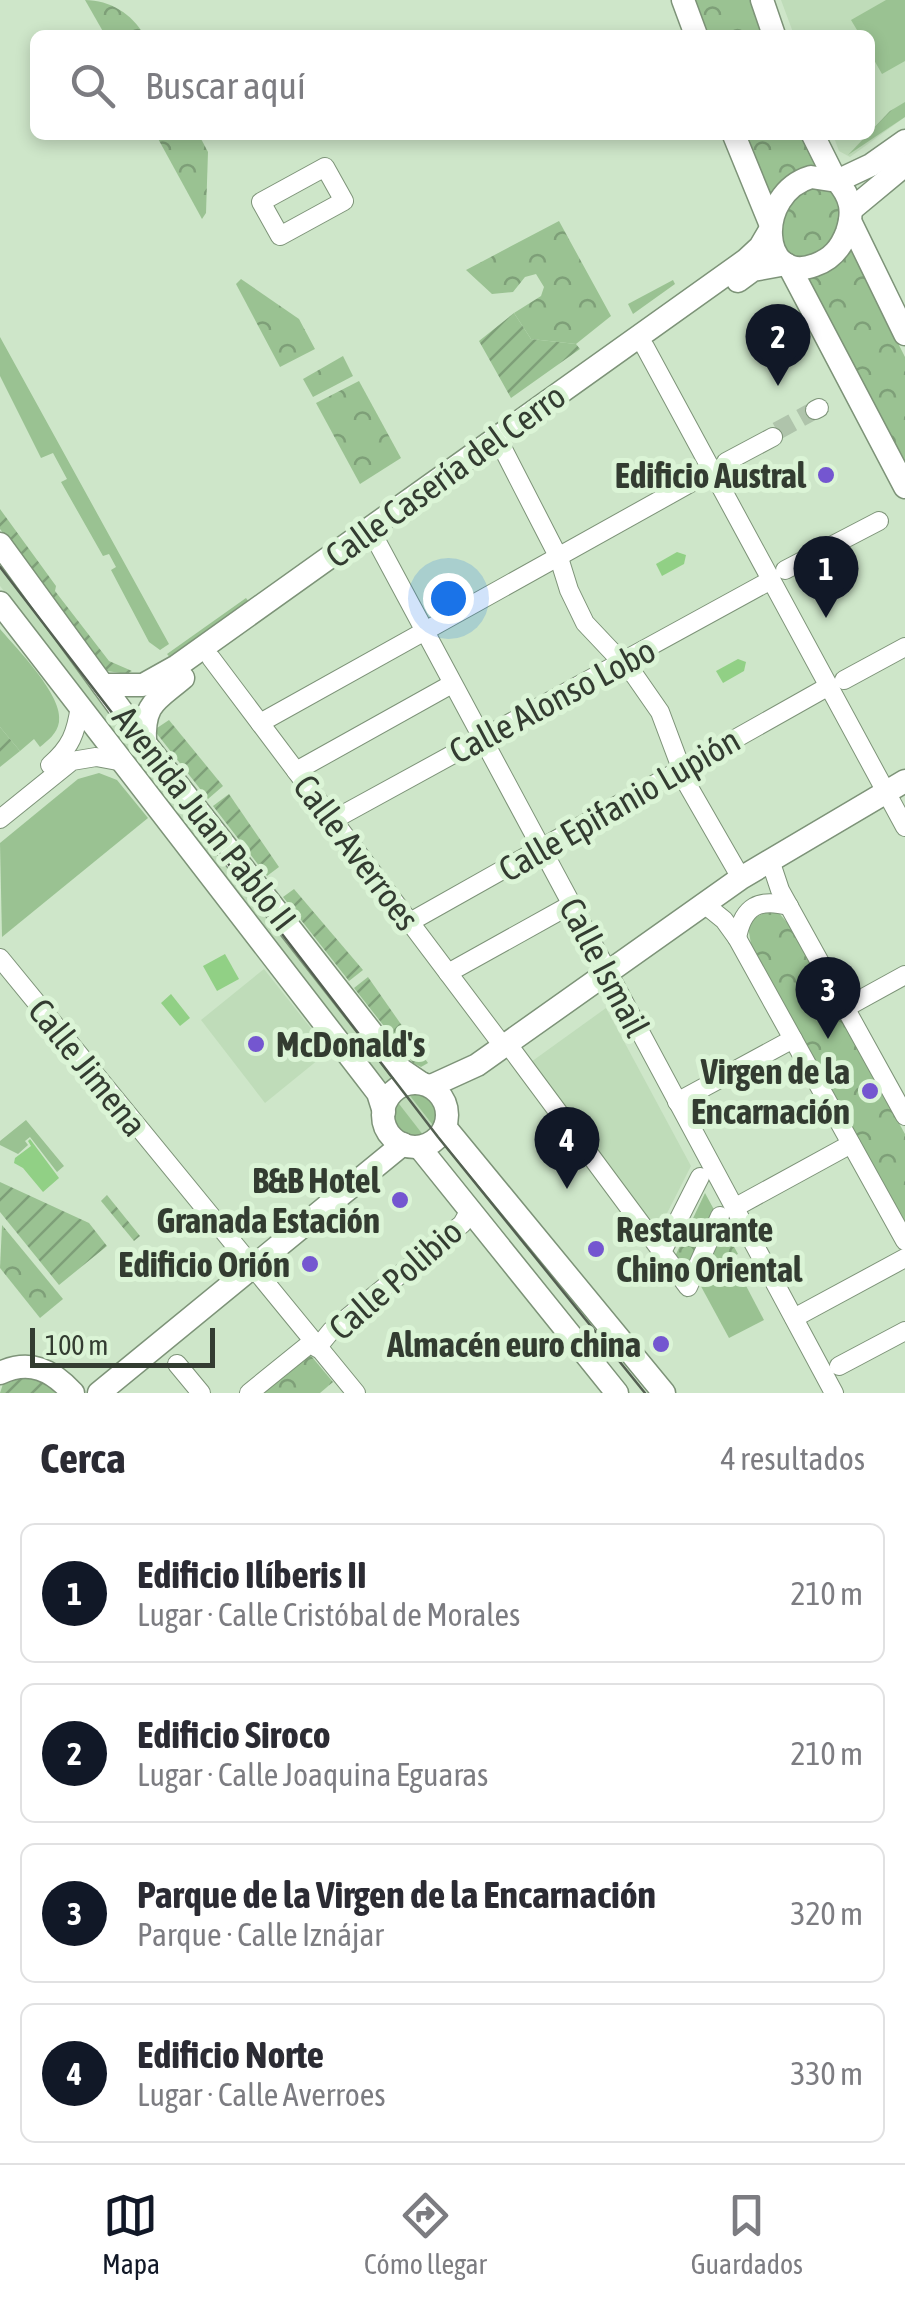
<!DOCTYPE html>
<html lang="es">
<head>
<meta charset="utf-8">
<style>
  body { margin:0; font-family:"Asap Condensed",sans-serif; background:#f2f2f3; color:#2b2b33 }
  .scale { position:absolute; left:30px; bottom:25px; width:185px; box-sizing:border-box; padding-left:10px; border:5px solid #333c31; border-top:0; font-size:28px; line-height:35px; white-space:nowrap; color:#333c31; -webkit-text-stroke:8px #dbf4d6; paint-order:stroke }
  .you { position:absolute; left:448px; top:598px; width:35px; height:35px; margin:-25px; border:8px solid #fff; border-radius:50%; background:#1a73e8; box-shadow:0 0 0 15px #1a73e833 }
  .badge { display:grid; place-items:center; width:65px; height:65px; border-radius:50%; background:#111827; color:#fff; font-size:32px; font-weight:700 }
  .pin { position:absolute; translate:-50% -82px; filter:drop-shadow(0 2px 5px #0008) }
  .pin::after { content:''; position:absolute; top:52px; width:35px; height:30px; background:inherit; clip-path:polygon(0 0,100% 0,50% 100%) }
  .list { margin:0; padding:0; list-style:none }
  h2 { display:flex; justify-content:space-between; align-items:center; height:130px; margin:0; padding:0 40px; font-size:42px }
  h2 small { font-size:32px; font-weight:400; color:#7c7c81 }
  .list li { display:grid; grid-template-columns:65px 1fr auto; gap:30px; align-items:center; box-sizing:border-box; height:140px; margin:0 20px 20px; padding:0 20px; border:2px solid #e1e1e2; border-radius:15px }
  .list b { display:block; font-size:38px; white-space:nowrap }
  .list p { margin:0; font-size:32px; white-space:nowrap; color:#7c7c81 }
  .list em { font-size:32px; font-style:normal; color:#7c7c81 }
  .icon { flex:none; width:55px; height:55px; fill:none; stroke:currentColor; stroke-width:2; stroke-linecap:round; stroke-linejoin:round }
  .map { position:relative; flex:none; width:905px; height:1393px; overflow:hidden }
  .search { position:absolute; background:#fff; box-shadow:0 5px 15px #0003; left:30px; right:30px; top:30px; height:110px; display:flex; align-items:center; gap:25px; box-sizing:border-box; padding:0 35px; border-radius:15px; color:#7c7c81; font-size:38px }
  .sheet { height:770px; background:#fff }
  nav { display:flex; justify-content:space-around; align-items:center; box-sizing:border-box; height:140px; border-top:2px solid #e1e1e2; background:#fff; font-size:28px; color:#7c7c81 }
  nav a { display:grid; justify-items:center; gap:5px }
  nav .on { color:#111827 }
  .map>svg:first-child { display:block }
</style>
</head>
<body>
<div class="map">
<svg width="905" height="1393" viewBox="0 0 905 1393">
  <defs>
    <pattern id="forest-crowns" width="20" height="18" patternUnits="userSpaceOnUse" patternTransform="scale(2.5)"><rect width="20" height="18" fill="#9ac292"/><path d="M2 6a3 3 0 1 1 6 0M12 15a3 3 0 1 1 6 0" fill="none" stroke="#7e9f78"/></pattern>
    <pattern id="garden-furrows" width="10" height="10" patternUnits="userSpaceOnUse" patternTransform="scale(2.5)"><rect width="10" height="10" fill="#9ac292"/><path d="M-1 1l2-2M0 10L10 0M9 11l2-2" fill="none" stroke="#7e9f78"/></pattern>
  </defs>
  <rect width="100%" height="100%" fill="#cee6c9"/>
  <!-- built -->
  <g fill="#bfdcb9">
    <polygon points="781,0 905,0 905,117 850,157 839,151 833,135 870,135 870,35 794,35"/>
    <polygon points="0,563 435,1128 430,1133 424,1136 383,1086 0,586"/>
    <polygon points="264,969 329,1051 265,1103 201,1020"/>
    <polygon points="606,1008 691,1166 658,1231 531,1062"/>
  </g>
  <!-- grass -->
  <g fill="#9ac292">
    <polygon points="886,0 905,0 905,61 882,74 870,53 870,35 860,35 851,20"/>
    <polygon points="673,280 675,284 633,314 628,304"/>
    <polygon points="0,337 169,644 160,650 149,642 111,570 116,567 109,554 103,556 61,482 67,479 53,453 41,458 0,376"/>
    <polygon points="246,598 251,605 173,661 167,654"/>
    <path d="M 0,629 C 17,649 64,696 59,722 C 57,734 48,740 40,747 L 34,739 L 20,751 L 0,727 Z"/>
    <polygon points="99,773 117,780 148,818 2,937 0,843 78,779"/>
    <polygon points="414,1090 429,1095 438,1106 435,1128 407,1092"/>
    <path d="M 396,1100 L 424,1136 C 400,1142 386,1122 396,1100 Z"/>
    <polygon points="26,1120 64,1166 57,1172 30,1137 25,1141 28,1145 18,1154 0,1145 0,1141"/>
    <polygon points="733,1261 764,1320 729,1338 697,1279"/>
  </g>
  <!-- forest -->
  <g fill="url(#forest-crowns)">
    <path d="M 85,0 C 110,0 132,14 144,35 L 105,35 Z"/>
    <polygon points="695,0 751,0 764,35 707,35"/>
    <polygon points="156,135 199,135 208,152 206,213 202,219"/>
    <polygon points="745,135 803,135 822,169 768,206"/>
    <polygon points="823,184 839,197 843,220 828,249 800,261 785,251 779,230 793,194"/>
    <polygon points="559,221 611,316 576,344 531,339 514,313 541,296 544,287 536,274 525,277 513,292 492,294 466,270"/>
    <polygon points="852,238 860,268 905,357 905,466 801,277"/>
    <polygon points="241,279 299,319 315,349 280,367 236,284"/>
    <polygon points="343,356 353,376 313,397 303,379"/>
    <polygon points="359,381 401,458 360,484 316,403"/>
    <polygon points="771,910 779,913 790,926 905,1134 905,1223 751,944 748,927 752,919"/>
    <polygon points="705,1193 738,1254 697,1275 687,1298 668,1271"/>
    <polygon points="2,1225 63,1299 40,1318 0,1268"/>
    <polygon points="307,1351 333,1382 320,1393 256,1393"/>
  </g>
  <!-- garden -->
  <g fill="url(#garden-furrows)">
    <polygon points="905,102 905,117 848,155 890,111"/>
    <polygon points="514,313 531,339 576,344 580,349 511,398 479,341"/>
    <polygon points="0,509 56,586 55,591 109,661 132,671 127,674 107,671 0,529"/>
    <polygon points="169,720 223,786 208,799 154,730"/>
    <polygon points="0,727 20,751 0,767"/>
    <polygon points="229,794 279,867 267,876 213,806"/>
    <polygon points="294,889 363,970 349,981 283,897"/>
    <polygon points="368,977 428,1063 421,1067 413,1063 354,988"/>
    <polygon points="0,1182 89,1223 107,1246 59,1285 0,1212"/>
    <polygon points="107,1195 140,1236 134,1241 101,1201"/>
    <polygon points="25,1377 47,1383 59,1393 0,1393 3,1384"/>
  </g>
  <!-- water -->
  <g fill="#91d085">
    <polygon points="677,552 686,555 684,564 662,576 656,564"/>
    <polygon points="738,659 746,662 744,671 723,683 716,671"/>
    <polygon points="225,954 239,979 217,991 203,966"/>
    <polygon points="171,994 190,1018 180,1026 161,1003"/>
    <polygon points="30,1139 59,1178 43,1192 23,1168 14,1163 15,1158 31,1146 28,1141"/>
  </g>
  <g fill="none" stroke-linecap="round" stroke-linejoin="round">
    <!-- minor-tunnel -->
    <polyline stroke="#afc4ab" stroke-width="18" stroke-dasharray="18 9" stroke-linecap="butt" points="777,431 815,410"/>
    <defs>
      <g id="minor">
        <polygon points="325,167 344,201 280,236 261,202"/>
        <polyline points="645,347 905,827"/>
        <polyline points="815,410 819,408"/>
        <polyline points="503,449 559,558 569,590 585,623 635,676 660,712 687,784 741,878"/>
        <polyline points="726,462 773,437"/>
        <polyline points="376,540 834,1393"/>
        <polyline points="785,570 879,521"/>
        <polyline points="211,658 503,1046"/>
        <polyline points="844,680 905,647"/>
        <polyline points="260,723 712,471"/>
        <path d="M 50,765 C 71,747 76,733 80,706"/>
        <polyline points="296,771 452,684"/>
        <polyline points="0,819 72,761 96,757 123,762"/>
        <polyline points="333,820 771,580"/>
        <polyline points="770,860 780,890 905,1116"/>
        <polyline points="703,903 724,920 737,938 905,1241"/>
        <polyline points="410,922 829,686"/>
        <path d="M 737,938 C 743,906 759,898 789,906"/>
        <polyline points="0,958 356,1393"/>
        <polyline points="448,973 572,904"/>
        <polyline points="845,1008 905,975"/>
        <polyline points="507,1043 662,1252"/>
        <polyline points="677,1102 793,1039"/>
        <polyline points="700,1177 662,1252 688,1287 720,1216"/>
        <polyline points="734,1208 851,1144"/>
        <polyline points="794,1318 905,1258"/>
        <polyline points="317,1348 331,1331 462,1224 470,1210"/>
        <polyline points="177,1364 201,1393"/>
        <polyline points="839,1366 905,1331"/>
        <polyline points="249,1393 312,1342"/>
      </g>
      <g id="major">
        <polyline points="683,0 696,35"/>
        <polyline points="762,0 774,35"/>
        <polyline points="734,135 770,223"/>
        <polyline points="813,135 835,179"/>
        <path d="M 811,177 L 837,181 C 851,197 854,211 847,232 C 841,248 832,259 815,265 C 760,286 754,194 811,177 Z"/>
        <polyline points="837,181 871,165 905,141"/>
        <polyline points="852,209 905,165"/>
        <polyline points="850,221 905,334"/>
        <polyline points="790,268 905,487"/>
        <polyline points="738,281 753,270 786,264"/>
        <polyline points="0,544 145,743 390,1056 399,1068 421,1083"/>
        <polyline points="0,603 365,1076 378,1093 384,1112"/>
        <polyline points="103,685 143,685 177,666 746,260 760,247 770,230"/>
        <path d="M 145,743 C 143,703 156,701 183,678"/>
        <circle cx="415" cy="1115" r="32"/>
        <polyline points="431,1086 477,1065 741,878 905,781"/>
        <polyline points="445,1127 664,1393"/>
        <polyline points="420,1148 617,1393"/>
        <path d="M 0,1373 C 30,1359 52,1370 73,1393"/>
        <polyline points="99,1393 403,1144"/>
      </g>
    </defs>
    <!-- minor casing -->
    <use href="#minor" stroke="#7d9378" stroke-width="20"/>
    <!-- major casing -->
    <use href="#major" stroke="#7d9378" stroke-width="25"/>
    <!-- minor -->
    <use href="#minor" stroke="#fff" stroke-width="18"/>
    <!-- major -->
    <use href="#major" stroke="#fff" stroke-width="22"/>
    <!-- tram -->
    <polyline stroke="#546052" stroke-width="2.5" points="0,567 438,1137 645,1393"/>
  </g>
  <!-- markers -->
  <g fill="#7456d0" stroke="#dbf4d6" stroke-width="4">
    <circle cx="826" cy="475" r="10"/>
    <circle cx="256" cy="1044" r="10"/>
    <circle cx="870" cy="1091" r="10"/>
    <circle cx="400" cy="1200" r="10"/>
    <circle cx="596" cy="1249" r="10"/>
    <circle cx="310" cy="1264" r="10"/>
    <circle cx="661" cy="1344" r="10"/>
  </g>
  <g text-anchor="middle" dominant-baseline="central" stroke-width="10" stroke-linejoin="round" paint-order="stroke">
    <!-- street labels -->
    <g font-size="35" fill="#333c31" stroke="#dbf4d6">
      <text transform="translate(445 475) rotate(-36)">Calle Casería del Cerro</text>
      <text transform="translate(552 700) rotate(-28)">Calle Alonso Lobo</text>
      <text transform="translate(619 804) rotate(-30)">Calle Epifanio Lupión</text>
      <text transform="translate(205 818) rotate(52)">Avenida Juan Pablo II</text>
      <text transform="translate(357 852) rotate(53)">Calle Averroes</text>
      <text transform="translate(605 967) rotate(62)">Calle Ismail</text>
      <text transform="translate(88 1067) rotate(51)">Calle Jimena</text>
      <text transform="translate(395 1279) rotate(-41)">Calle Polibio</text>
    </g>
    <!-- poi labels -->
    <g font-size="35" font-weight="bold" fill="#333c31" stroke="#dbf4d6" text-anchor="end">
      <text x="806" y="475">Edificio Austral</text>
      <text x="276" y="1044" text-anchor="start">McDonald's</text>
      <text x="850" y="1071">Virgen de la<tspan x="850" dy="40">Encarnación</tspan></text>
      <text x="380" y="1180">B&amp;B Hotel<tspan x="380" dy="40">Granada Estación</tspan></text>
      <text x="616" y="1229" text-anchor="start">Restaurante<tspan x="616" dy="40">Chino Oriental</tspan></text>
      <text x="290" y="1264">Edificio Orión</text>
      <text x="641" y="1344">Almacén euro china</text>
    </g>
  </g>
</svg>
<div class="scale">100 m</div>
<div class="you"></div>
<div class="pin badge" style="left:826px;top:618px">1</div>
<div class="pin badge" style="left:778px;top:386px">2</div>
<div class="pin badge" style="left:828px;top:1039px">3</div>
<div class="pin badge" style="left:567px;top:1189px">4</div>
<div class="search"><svg class="icon" aria-label="search" viewBox="0 0 24 24"><circle cx="10" cy="10" r="6"/><path d="M15 15l6 6"/></svg>Buscar aquí</div>
</div>
<section class="sheet">
<h2>Cerca<small>4 resultados</small></h2>
<ul class="list">
<li><span class="badge">1</span><div><b>Edificio Ilíberis II</b><p>Lugar · Calle Cristóbal de Morales</p></div><em>210 m</em></li>
<li><span class="badge">2</span><div><b>Edificio Siroco</b><p>Lugar · Calle Joaquina Eguaras</p></div><em>210 m</em></li>
<li><span class="badge">3</span><div><b>Parque de la Virgen de la Encarnación</b><p>Parque · Calle Iznájar</p></div><em>320 m</em></li>
<li><span class="badge">4</span><div><b>Edificio Norte</b><p>Lugar · Calle Averroes</p></div><em>330 m</em></li>
</ul>
</section>
<nav>
<a class="on"><svg class="icon" aria-label="map" viewBox="0 0 24 24"><path d="M3 6l6-2 6 2 6-2v14l-6 2-6-2-6 2zM9 4v14M15 6v14"/></svg>Mapa</a>
<a><svg class="icon" aria-label="directions" viewBox="0 0 24 24"><path d="M12 3l9 9-9 9-9-9zM9 14v-3h6M13 9l2 2-2 2"/></svg>Cómo llegar</a>
<a><svg class="icon" aria-label="saved" viewBox="0 0 24 24"><path d="M7 4h10v16l-5-4-5 4z"/></svg>Guardados</a>
</nav>
</body>
</html>
